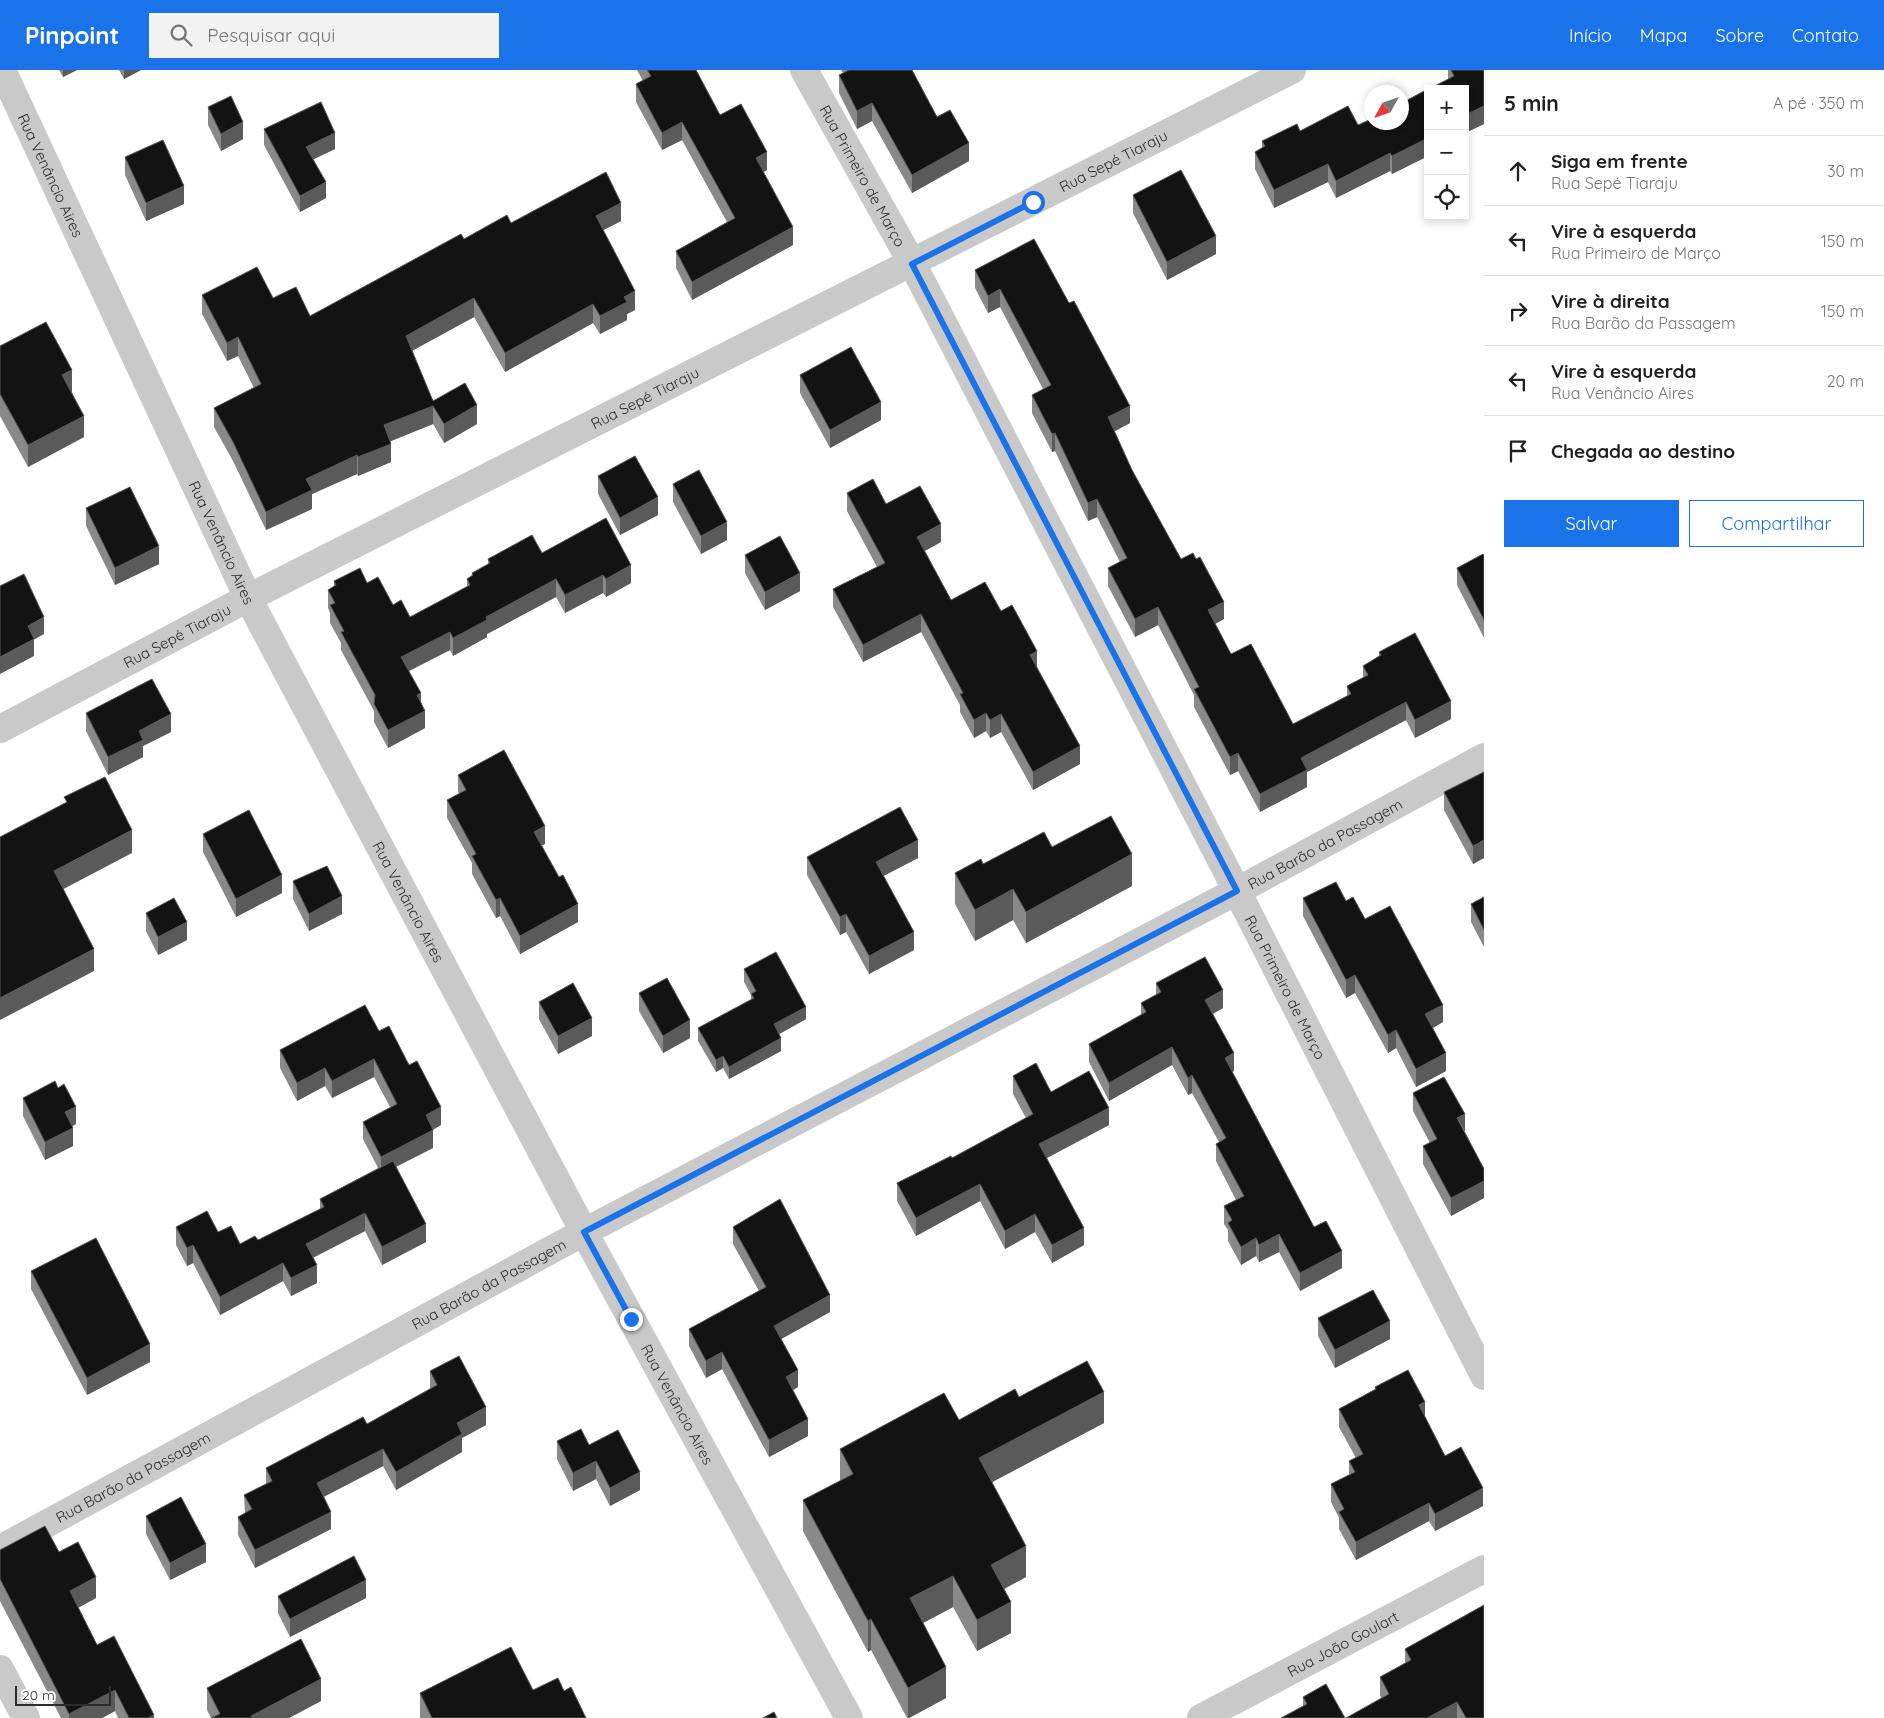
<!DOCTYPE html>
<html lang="pt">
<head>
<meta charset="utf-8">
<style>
  body { margin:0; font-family:Quicksand,sans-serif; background:#f2f2f2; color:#202124 }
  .controls { position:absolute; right:15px; top:15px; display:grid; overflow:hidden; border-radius:0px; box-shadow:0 2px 8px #0003 }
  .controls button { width:45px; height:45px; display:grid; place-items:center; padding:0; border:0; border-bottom:1px solid #e0e0e0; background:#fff; color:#202124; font:25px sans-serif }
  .compass { position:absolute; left:1364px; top:15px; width:45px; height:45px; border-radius:50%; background:#fff; box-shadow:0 2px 8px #0003; rotate:230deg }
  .scale { position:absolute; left:15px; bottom:12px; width:96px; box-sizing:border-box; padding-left:5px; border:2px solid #2c2c2c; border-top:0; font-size:14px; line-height:18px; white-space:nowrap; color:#2c2c2c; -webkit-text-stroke:4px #fff; paint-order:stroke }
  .stop { position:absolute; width:15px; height:15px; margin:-11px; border:4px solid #1a73e8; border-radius:50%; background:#fff }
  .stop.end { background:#1a73e8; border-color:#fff; box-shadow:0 1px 5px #0008 }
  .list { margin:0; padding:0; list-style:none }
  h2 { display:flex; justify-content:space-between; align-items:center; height:65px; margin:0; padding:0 20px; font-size:21px }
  h2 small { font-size:16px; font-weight:400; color:#757577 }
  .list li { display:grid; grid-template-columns:32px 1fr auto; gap:15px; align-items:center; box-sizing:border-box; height:70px; padding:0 20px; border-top:1px solid #e0e0e0 }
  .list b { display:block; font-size:19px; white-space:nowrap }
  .list p { margin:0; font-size:16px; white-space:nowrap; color:#757577 }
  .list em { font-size:16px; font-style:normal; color:#757577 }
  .actions { display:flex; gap:10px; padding:15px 20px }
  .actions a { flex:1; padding:11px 0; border:1px solid #1a73e8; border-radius:0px; text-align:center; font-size:18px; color:#1a73e8 }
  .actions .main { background:#1a73e8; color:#fff }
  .icon { flex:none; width:28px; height:28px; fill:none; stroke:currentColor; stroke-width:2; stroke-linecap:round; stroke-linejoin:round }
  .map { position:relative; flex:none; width:1484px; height:1648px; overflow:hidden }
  header { display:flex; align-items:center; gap:30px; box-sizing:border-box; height:70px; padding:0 25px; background:#1a73e8; color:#fff }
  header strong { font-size:24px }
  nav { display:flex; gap:28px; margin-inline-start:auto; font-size:18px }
  .search { width:350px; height:45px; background:#f2f2f2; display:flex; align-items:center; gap:12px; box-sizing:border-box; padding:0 18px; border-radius:0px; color:#757577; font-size:19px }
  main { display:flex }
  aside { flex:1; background:#fff }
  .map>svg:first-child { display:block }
</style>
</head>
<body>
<header>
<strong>Pinpoint</strong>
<div class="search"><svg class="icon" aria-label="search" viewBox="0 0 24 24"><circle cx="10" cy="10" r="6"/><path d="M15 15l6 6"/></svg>Pesquisar aqui</div>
<nav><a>Início</a><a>Mapa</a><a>Sobre</a><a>Contato</a></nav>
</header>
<main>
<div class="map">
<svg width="1484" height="1648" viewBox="0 0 1484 1648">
  <rect width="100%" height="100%" fill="#fff"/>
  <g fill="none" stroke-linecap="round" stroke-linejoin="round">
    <!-- minor -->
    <g stroke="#c9c9c9" stroke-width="28">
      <path id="s1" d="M 804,0 L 912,193 L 1237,821 L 1484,1306"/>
      <path id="s2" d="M 0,659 L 248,528 L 1292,0"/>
      <path id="s3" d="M 0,1479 L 584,1162 L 1237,821 L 1484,687"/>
    </g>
    <!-- tertiary -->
    <g stroke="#c9c9c9" stroke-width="28">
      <path id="s4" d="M 2,0 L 248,528 L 584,1162 L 849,1648"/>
      <polyline points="0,1599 26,1648"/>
      <path id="s5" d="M 1201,1648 L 1484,1499"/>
    </g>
  </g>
  <!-- wall -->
  <g fill="#898989">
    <polygon points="59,0 77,0 63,7"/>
    <polygon points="119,0 141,0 124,9"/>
    <polygon points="637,0 696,0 720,45 767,100 763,102 793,175 692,230 676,198 676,181 727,152 682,70 662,80 636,32 636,14 643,11"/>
    <polygon points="841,0 912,0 937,47 969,91 912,123 872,51 857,59 839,23 839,5 843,3"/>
    <polygon points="1448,0 1484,0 1484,54 1465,63 1465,19 1448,9"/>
    <polygon points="1428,19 1428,86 1392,104 1390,101 1336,128 1328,112 1274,138 1255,99 1255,82 1262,78 1262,71 1300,61 1358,55"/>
    <polygon points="208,37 243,69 221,81 208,55"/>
    <polygon points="264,59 335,79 313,89 326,128 300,142 264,75"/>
    <polygon points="125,87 184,134 146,151 125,105"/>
    <polygon points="1133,125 1216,184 1167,210 1133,143"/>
    <polygon points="621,151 603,160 635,240 627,244 627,250 600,264 593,253 505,302 474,247 412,281 433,331 477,354 444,373 433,354 390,371 391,392 358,406 357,404 312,424 312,439 266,460 233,391 214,357 214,338 254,318 238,286 227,291 202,244 202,225 273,228 310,246 464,169 511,153"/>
    <polygon points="1034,169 1130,353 1114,361 1132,400 1181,489 1224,549 1215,554 1231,584 1293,654 1347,626 1347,616 1363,608 1363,596 1379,586 1379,582 1451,649 1415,668 1406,650 1307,702 1307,717 1260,742 1238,701 1230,705 1194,637 1194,625 1158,555 1135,567 1108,516 1108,498 1120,492 1097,447 1088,451 1055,381 1052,382 1032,343 1032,325 1043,319 1000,237 988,243 975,218 975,200"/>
    <polygon points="0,276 72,322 84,367 28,397 0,346"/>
    <polygon points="800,305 881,350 830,378 800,323"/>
    <polygon points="598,406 658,445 620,465 598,424"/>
    <polygon points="673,414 727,470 701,484 673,432"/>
    <polygon points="847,423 886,434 941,472 925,481 951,530 1001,541 1037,597 1080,694 1033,720 1001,662 990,668 986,661 974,668 960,642 960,635 921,562 863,592 833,537 833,519 877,497 847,441"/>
    <polygon points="86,438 159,494 115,515 86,456"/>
    <polygon points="542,483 631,513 606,527 603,523 565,543 556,527 487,564 487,567 453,586 450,580 409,601 421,633 425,658 388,678 374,652 374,641 341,580 341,573 330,553 330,543 328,538 328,520 334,517 334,511 367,513 393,535 410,547 467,517 467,509 472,505 472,503 488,495 488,489"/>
    <polygon points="745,485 800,521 765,540 745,503"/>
    <polygon points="1484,486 1484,568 1457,515 1457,498"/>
    <polygon points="86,643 171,662 143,676 143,687 108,705 86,661"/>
    <polygon points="1484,702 1484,788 1473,794 1444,740 1444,722"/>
    <polygon points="458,705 545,774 542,775 578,852 520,884 500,846 496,848 472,804 472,793 447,748 447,730 459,724 458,722"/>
    <polygon points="203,764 282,823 236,847 203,782"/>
    <polygon points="1052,777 1132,816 1026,873 1013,850 975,871 955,834 955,803 983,794"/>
    <polygon points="807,787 918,788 883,806 914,880 869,904 846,862 840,865 807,805"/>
    <polygon points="293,811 342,844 309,861 293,829"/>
    <polygon points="1484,827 1484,877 1471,852 1471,834"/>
    <polygon points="1303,828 1365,849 1443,952 1433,958 1446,1001 1416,1017 1396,978 1388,983 1355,923 1346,928 1303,846"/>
    <polygon points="146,843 187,870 158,885 146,861"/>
    <polygon points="744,899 806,949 779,964 781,981 729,1009 723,998 716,1002 698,971 698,958 751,930 751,925 744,912"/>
    <polygon points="1156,913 1223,938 1213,944 1234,1001 1232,1002 1314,1157 1342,1198 1300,1221 1279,1182 1259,1192 1256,1186 1241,1195 1228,1171 1228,1160 1224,1154 1224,1136 1236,1130 1216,1091 1216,1074 1219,1072 1192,1023 1188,1025 1172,995 1109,1031 1089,992 1089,974 1141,945 1141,933 1156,925"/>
    <polygon points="639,923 690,968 663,983 639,941"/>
    <polygon points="539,932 592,966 558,984 539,949"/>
    <polygon points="379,961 441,1055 433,1060 433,1078 396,1097 426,1172 382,1195 365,1161 313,1188 317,1213 291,1226 283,1211 220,1245 193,1193 187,1196 176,1175 176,1157 218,1162 240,1174 258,1170 320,1139 320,1129 378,1098 363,1069 363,1052 390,1037 374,1007 332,1028 325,1016 297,1031 280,998 280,980"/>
    <polygon points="1013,1006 1051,1022 1109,1055 1047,1088 1084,1175 1052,1193 1035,1162 1005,1179 980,1131 916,1166 897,1131 897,1113 952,1088 1026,1048 1013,1024"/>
    <polygon points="1413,1023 1465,1062 1484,1099 1484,1128 1451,1146 1423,1094 1423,1076 1430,1073 1413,1041"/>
    <polygon points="23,1028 76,1054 72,1056 73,1076 45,1090 23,1046"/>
    <polygon points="733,1157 830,1242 781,1269 798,1317 793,1320 808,1366 769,1387 722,1299 706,1308 689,1276 689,1259 759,1221 733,1174"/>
    <polygon points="31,1201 150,1292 87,1325 31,1219"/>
    <polygon points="1318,1248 1390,1269 1335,1298 1318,1266"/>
    <polygon points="430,1301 486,1355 462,1368 462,1382 396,1420 383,1396 324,1427 331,1459 255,1498 238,1465 238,1447 245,1443 244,1425 266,1414 266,1398 367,1354 430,1319"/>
    <polygon points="1375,1317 1425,1347 1445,1386 1483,1436 1435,1461 1429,1451 1356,1490 1339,1459 1339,1448 1331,1432 1331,1414 1349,1405 1349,1391 1356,1388 1339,1357 1339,1339 1375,1320"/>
    <polygon points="1019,1327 1104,1353 992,1412 1026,1507 1004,1519 1011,1563 977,1581 953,1537 923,1553 946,1628 909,1648 907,1648 871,1580 868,1582 803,1461 803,1430 840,1411 840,1379 959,1350"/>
    <polygon points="557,1371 589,1375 640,1420 610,1436 596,1409 573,1421 557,1389"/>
    <polygon points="146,1446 206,1492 170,1510 146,1464"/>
    <polygon points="0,1480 59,1482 96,1528 78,1538 97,1575 154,1648 118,1648 115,1641 102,1648 61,1648 0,1531"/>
    <polygon points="278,1526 366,1528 290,1567 278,1543"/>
    <polygon points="1405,1579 1484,1648 1346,1648 1381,1628 1380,1625 1380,1607 1405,1593"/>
    <polygon points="207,1618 321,1631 289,1648 211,1648 207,1640"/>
    <polygon points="533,1620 564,1621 586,1648 420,1648 420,1623"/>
    <polygon points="1303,1627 1345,1648 1303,1636"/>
  </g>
  <!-- shaded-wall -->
  <g fill="#5a5a5a">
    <polygon points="63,0 77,0 63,7"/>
    <polygon points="124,0 141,0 124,9"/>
    <polygon points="872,33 872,51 857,59 857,41"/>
    <polygon points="1484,36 1484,54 1465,63 1465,45"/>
    <polygon points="243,52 243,69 221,81 221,64"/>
    <polygon points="682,52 682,70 662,80 662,63"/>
    <polygon points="335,63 335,79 306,93 306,77"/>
    <polygon points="1428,68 1428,86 1392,104 1392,86"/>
    <polygon points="969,73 969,91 912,123 912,105"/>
    <polygon points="767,82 767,100 756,106 756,88"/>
    <polygon points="1390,83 1390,101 1336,128 1336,111"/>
    <polygon points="1328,94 1328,112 1274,138 1274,120"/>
    <polygon points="326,112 326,128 300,142 300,126"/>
    <polygon points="184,116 184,134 146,151 146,133"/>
    <polygon points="621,133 621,151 596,164 596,146"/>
    <polygon points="793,157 793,175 692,230 692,212"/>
    <polygon points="1216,166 1216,184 1167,210 1167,192"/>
    <polygon points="1000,219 1000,237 988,243 988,226"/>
    <polygon points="635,221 635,240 627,244 627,250 600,264 600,246 624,227"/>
    <polygon points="474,228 474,247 406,284 406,266"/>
    <polygon points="593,234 593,253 505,302 505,283"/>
    <polygon points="238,267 238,286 227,291 227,273"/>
    <polygon points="72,300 72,322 62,327 62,305"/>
    <polygon points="881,332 881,350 830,378 830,360"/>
    <polygon points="477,335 477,354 444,373 444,354"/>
    <polygon points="433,336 433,354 384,374 384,355"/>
    <polygon points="1130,336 1130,353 1108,365 1108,347"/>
    <polygon points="84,346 84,367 28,397 28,375"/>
    <polygon points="1055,363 1055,381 1052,382 1052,364"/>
    <polygon points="391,374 391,392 358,406 358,387"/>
    <polygon points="357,385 357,404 312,424 312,439 266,460 266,442 306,409"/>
    <polygon points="658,427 658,445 620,465 620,448"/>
    <polygon points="1097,429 1097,447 1088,451 1088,433"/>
    <polygon points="727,452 727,470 701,484 701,466"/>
    <polygon points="941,454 941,472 917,485 917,467"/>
    <polygon points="159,476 159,494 115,515 115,498"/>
    <polygon points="631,495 631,513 606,527 606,509"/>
    <polygon points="800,503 800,521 765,540 765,522"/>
    <polygon points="603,505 603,523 565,543 565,525"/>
    <polygon points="556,509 556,527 487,564 487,567 453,586 453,568 486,547"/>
    <polygon points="1224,532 1224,549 1208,558 1208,540"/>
    <polygon points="1158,537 1158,555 1135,567 1135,549"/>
    <polygon points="921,544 921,562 863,592 863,575"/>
    <polygon points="44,547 44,564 28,573 28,556"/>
    <polygon points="450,562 450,580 401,605 401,587"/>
    <polygon points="34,569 34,586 0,604 0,587"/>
    <polygon points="1037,581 1037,599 1030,585"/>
    <polygon points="421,623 421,641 417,625"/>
    <polygon points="1451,631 1451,649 1415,668 1415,650"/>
    <polygon points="1406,632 1406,650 1307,702 1307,717 1260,742 1260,724 1301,688"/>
    <polygon points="425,641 425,658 388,678 388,660"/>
    <polygon points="986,643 986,661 974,668 974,650"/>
    <polygon points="171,644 171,662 143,676 143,687 108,705 108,687 139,661"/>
    <polygon points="1001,644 1001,662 990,668 990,650"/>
    <polygon points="1080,676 1080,694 1033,720 1033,702"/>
    <polygon points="1238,683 1238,701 1230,705 1230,687"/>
    <polygon points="545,756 545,774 534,779 534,762"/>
    <polygon points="132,760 132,783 54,824 54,801"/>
    <polygon points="918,770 918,788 876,810 876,792"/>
    <polygon points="1484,770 1484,788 1473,794 1473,776"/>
    <polygon points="1132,784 1132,816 1026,873 1026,842"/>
    <polygon points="282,805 282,823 236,847 236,829"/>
    <polygon points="1013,819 1013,850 975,871 975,840"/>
    <polygon points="342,826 342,844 309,861 309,844"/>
    <polygon points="500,828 500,846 496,848 496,830"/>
    <polygon points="578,834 578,852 520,884 520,866"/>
    <polygon points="846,844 846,862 840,865 840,847"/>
    <polygon points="187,852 187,870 158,885 158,867"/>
    <polygon points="914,862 914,880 869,904 869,886"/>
    <polygon points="94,879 94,901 0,950 0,928"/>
    <polygon points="1355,905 1355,923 1346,928 1346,910"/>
    <polygon points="1223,920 1223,938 1205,948 1205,930"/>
    <polygon points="1443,935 1443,952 1425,962 1425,944"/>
    <polygon points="806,937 806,949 774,967 774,954"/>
    <polygon points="592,948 592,966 558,984 558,966"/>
    <polygon points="690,950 690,968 663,983 663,966"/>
    <polygon points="1396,960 1396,978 1388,983 1388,965"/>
    <polygon points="781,968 781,981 729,1009 729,997"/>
    <polygon points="1172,977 1172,995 1109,1031 1109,1013"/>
    <polygon points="1234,983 1234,1001 1225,1006 1225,988"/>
    <polygon points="1446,983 1446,1001 1416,1017 1416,999"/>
    <polygon points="723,986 723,998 716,1002 716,990"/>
    <polygon points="374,989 374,1007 332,1028 332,1011"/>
    <polygon points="325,998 325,1016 297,1031 297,1013"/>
    <polygon points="1192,1005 1192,1023 1188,1025 1188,1008"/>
    <polygon points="76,1037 76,1054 65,1060 65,1042"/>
    <polygon points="441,1037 441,1055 426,1063 426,1045"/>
    <polygon points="1109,1038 1109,1055 1039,1092 1039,1074"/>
    <polygon points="1465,1044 1465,1062 1457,1048"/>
    <polygon points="73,1058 73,1076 45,1090 45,1072"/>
    <polygon points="433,1060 433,1078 381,1104 381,1087"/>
    <polygon points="1484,1111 1484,1128 1451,1146 1451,1128"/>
    <polygon points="980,1114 980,1131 916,1166 916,1148"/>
    <polygon points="365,1143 365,1161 306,1191 306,1174"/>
    <polygon points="1035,1144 1035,1162 1005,1179 1005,1161"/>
    <polygon points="426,1154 426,1172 382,1195 382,1177"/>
    <polygon points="1084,1158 1084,1175 1052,1193 1052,1175"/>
    <polygon points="1279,1164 1279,1182 1259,1192 1259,1175"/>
    <polygon points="1256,1168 1256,1186 1241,1195 1241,1177"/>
    <polygon points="193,1175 193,1193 187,1196 187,1178"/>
    <polygon points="1342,1181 1342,1198 1300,1221 1300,1203"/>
    <polygon points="283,1193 283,1211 220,1245 220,1227"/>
    <polygon points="317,1195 317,1213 291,1226 291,1208"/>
    <polygon points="830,1225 830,1242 774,1273 774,1256"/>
    <polygon points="1390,1251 1390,1269 1335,1298 1335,1280"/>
    <polygon points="150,1274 150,1292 87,1325 87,1308"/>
    <polygon points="722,1282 722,1299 706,1308 706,1291"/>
    <polygon points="798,1300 798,1317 786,1324 786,1307"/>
    <polygon points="1104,1322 1104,1353 979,1419 979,1388"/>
    <polygon points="1425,1332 1425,1349 1419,1335"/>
    <polygon points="486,1337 486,1355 462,1368 462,1382 396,1420 396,1402 457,1353"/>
    <polygon points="808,1349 808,1366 769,1387 769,1370"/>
    <polygon points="383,1379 383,1396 317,1430 317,1413"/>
    <polygon points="596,1391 596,1409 573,1421 573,1403"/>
    <polygon points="640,1402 640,1420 610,1436 610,1418"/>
    <polygon points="1483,1418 1483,1436 1435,1461 1435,1444"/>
    <polygon points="1429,1433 1429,1451 1356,1490 1356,1472"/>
    <polygon points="331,1442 331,1459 255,1498 255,1480"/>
    <polygon points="206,1474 206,1492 170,1510 170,1493"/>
    <polygon points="1026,1476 1026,1507 991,1526 991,1495"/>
    <polygon points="953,1506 953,1537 910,1560 910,1528"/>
    <polygon points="96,1507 96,1528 70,1542 70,1521"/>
    <polygon points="366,1510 366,1528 290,1567 290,1549"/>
    <polygon points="1011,1532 1011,1563 977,1581 977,1550"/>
    <polygon points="871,1549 871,1580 868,1582 868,1551"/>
    <polygon points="946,1597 946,1628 909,1648 908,1648 908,1618"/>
    <polygon points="321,1609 321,1631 289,1648 251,1648 251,1646"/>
    <polygon points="115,1620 115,1641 102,1648 69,1648 69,1644"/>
    <polygon points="1457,1632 1457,1648 1427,1648"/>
    <polygon points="154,1645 154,1648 148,1648"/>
  </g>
  <!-- building -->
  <g fill="#131313" stroke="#5a5a5a">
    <polygon points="647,0 696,0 720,45 741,34 767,82 756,88 793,157 692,212 676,181 735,148 682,52 662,63 636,14 651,6"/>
    <polygon points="849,0 912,0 937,47 950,40 969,73 912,105 872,33 857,41 839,5"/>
    <polygon points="1451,0 1484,0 1484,36 1465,45 1465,19 1429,19 1454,6"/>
    <polygon points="1428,19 1428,68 1392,86 1390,83 1336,111 1328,94 1274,120 1255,82 1265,76 1262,71 1297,54 1300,61 1348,36 1358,55 1372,49 1372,52 1402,52 1402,33"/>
    <polygon points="231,26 243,52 221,64 208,37"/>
    <polygon points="321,32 335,63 306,77 326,112 300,126 264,59"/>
    <polygon points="163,70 184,116 146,133 125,87"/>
    <polygon points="1181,100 1216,166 1167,192 1133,125"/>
    <polygon points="606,102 621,133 596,146 635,221 624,227 627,232 600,246 593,234 505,283 474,228 406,266 433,331 465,313 477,335 444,354 433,336 384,355 391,374 358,387 357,385 306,409 312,420 266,442 233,372 214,338 261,314 238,267 227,273 202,225 257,197 273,228 296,217 310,246 461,164 464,169 507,145 511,153"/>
    <polygon points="1034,169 1069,233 1074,231 1130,336 1108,347 1132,400 1181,489 1193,483 1196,489 1200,487 1224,532 1208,540 1231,584 1251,574 1293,654 1351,624 1347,616 1368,605 1363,596 1381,585 1379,582 1415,563 1451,631 1415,650 1406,632 1301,688 1307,700 1260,724 1238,683 1230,687 1194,619 1199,617 1158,537 1135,549 1108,498 1127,488 1097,429 1088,433 1055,363 1052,364 1032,325 1051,315 1000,219 988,226 975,200"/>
    <polygon points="46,252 72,300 62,305 84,346 28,375 0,324 0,276"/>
    <polygon points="851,277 881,332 830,360 800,305"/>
    <polygon points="635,386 658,427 620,448 598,406"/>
    <polygon points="699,400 727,452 701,466 673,414"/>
    <polygon points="873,409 886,434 920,416 941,454 917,467 951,530 985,512 1001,541 1012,535 1037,581 1030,585 1080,676 1033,702 1001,644 990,650 986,643 974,650 960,624 963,623 921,544 863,575 833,519 885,493 847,423"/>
    <polygon points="130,417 159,476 115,498 86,438"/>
    <polygon points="606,448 631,495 606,509 603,505 565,525 556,509 486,547 487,550 453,568 450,562 401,587 421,623 417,625 425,641 388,660 374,634 375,625 341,562 344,561 330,535 335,533 328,520 336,515 334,511 360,498 367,513 378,507 393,535 401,530 410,547 470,515 467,509 473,505 472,503 490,493 488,489 532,465 542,483"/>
    <polygon points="780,466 800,503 765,522 745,485"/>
    <polygon points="1483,484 1484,486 1484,550 1457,498"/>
    <polygon points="24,504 44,547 28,556 34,569 0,587 0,516"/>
    <polygon points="152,609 171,644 139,661 143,670 108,687 86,643"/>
    <polygon points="504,680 545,756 534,762 559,807 563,805 578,834 520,866 500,828 496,830 472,786 476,784 447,730 466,720 458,705"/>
    <polygon points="1484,702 1484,770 1473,776 1444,722"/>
    <polygon points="105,707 132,760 54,801 94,879 0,928 0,767 67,732 64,727"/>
    <polygon points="900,737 918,770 876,792 914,862 869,886 846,844 840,847 807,787"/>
    <polygon points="249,740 282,805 236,829 203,764"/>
    <polygon points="1111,746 1132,784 1026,842 1013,819 975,840 955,803 981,789 983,794 1044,762 1052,777"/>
    <polygon points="327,796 342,826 309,844 293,811"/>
    <polygon points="1336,812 1346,831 1353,827 1365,849 1390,836 1443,935 1425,944 1446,983 1416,999 1396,960 1388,965 1355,905 1346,910 1303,828"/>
    <polygon points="1484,827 1484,860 1471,834"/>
    <polygon points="174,828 187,852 158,867 146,843"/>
    <polygon points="776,882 806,937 774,954 781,968 729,997 723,986 716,990 698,958 754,928 751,924 756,921 744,899"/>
    <polygon points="1205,887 1223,920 1205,930 1234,983 1225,988 1314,1157 1326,1151 1342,1181 1300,1203 1279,1164 1259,1175 1256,1168 1241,1177 1228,1153 1232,1150 1224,1136 1244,1126 1216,1074 1226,1068 1192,1005 1188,1008 1172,977 1109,1013 1089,974 1146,942 1141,933 1161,922 1156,913"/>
    <polygon points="667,908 690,950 663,966 639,923"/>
    <polygon points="573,913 592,948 558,966 539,932"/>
    <polygon points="365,935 379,961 389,956 409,995 417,991 441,1037 426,1045 433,1060 381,1087 363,1052 397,1034 374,989 332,1011 325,998 297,1013 280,980"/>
    <polygon points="1036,993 1051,1022 1089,1001 1109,1038 1039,1074 1084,1158 1052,1175 1035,1144 1005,1161 980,1114 916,1148 897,1113 951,1086 952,1088 1033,1044 1013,1006"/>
    <polygon points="1444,1007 1465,1044 1457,1048 1484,1099 1484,1111 1451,1128 1423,1076 1437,1069 1413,1023"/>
    <polygon points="55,1011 58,1018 64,1014 76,1037 65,1042 73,1058 45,1072 23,1028"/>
    <polygon points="393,1091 426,1154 382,1177 365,1143 306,1174 317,1195 291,1208 283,1193 220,1227 193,1175 187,1178 176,1157 207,1141 218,1162 231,1156 240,1174 255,1166 258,1170 324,1137 320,1129"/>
    <polygon points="780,1129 830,1225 774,1256 798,1300 786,1307 808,1349 769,1370 722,1282 706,1291 689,1259 766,1217 733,1157"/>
    <polygon points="96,1168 150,1274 87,1308 31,1201"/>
    <polygon points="1373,1220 1390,1251 1335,1280 1318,1248"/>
    <polygon points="459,1286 486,1337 457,1353 462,1364 396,1402 383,1379 317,1413 331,1442 255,1480 238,1447 252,1439 244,1425 272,1411 266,1398 363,1347 367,1354 437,1315 430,1301"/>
    <polygon points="1087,1291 1104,1322 979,1388 1026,1476 991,1495 1011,1532 977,1550 953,1506 910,1528 946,1597 908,1618 871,1549 868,1551 803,1430 853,1404 840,1379 944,1323 959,1350 1015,1319 1019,1327"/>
    <polygon points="1408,1300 1425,1332 1419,1335 1445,1386 1461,1377 1483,1418 1435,1444 1429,1433 1356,1472 1339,1442 1344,1439 1331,1414 1355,1402 1349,1391 1363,1384 1339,1339 1376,1319 1375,1317"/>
    <polygon points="581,1359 589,1375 618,1360 640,1402 610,1418 596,1391 573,1403 557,1371"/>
    <polygon points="181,1427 206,1474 170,1493 146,1446"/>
    <polygon points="45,1456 59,1482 78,1472 96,1507 70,1521 97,1575 114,1566 154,1645 148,1648 129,1648 115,1620 69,1644 0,1509 0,1480"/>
    <polygon points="354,1486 366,1510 290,1549 278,1526"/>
    <polygon points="1484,1535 1484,1648 1466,1648 1457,1632 1427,1648 1346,1648 1389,1624 1380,1607 1411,1590 1405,1579"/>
    <polygon points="301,1569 321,1609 251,1646 252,1648 211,1648 220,1644 207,1618"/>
    <polygon points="511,1577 533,1620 558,1608 564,1621 571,1617 586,1648 432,1648 420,1623"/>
    <polygon points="1326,1614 1345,1648 1281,1648 1307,1634 1303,1627"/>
    <polygon points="774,1642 777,1648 763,1648"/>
  </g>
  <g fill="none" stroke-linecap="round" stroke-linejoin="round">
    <!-- route -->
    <polyline stroke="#1a73e8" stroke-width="6" points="631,1249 584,1162 1237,821 912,194 1033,132"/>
  </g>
  <g text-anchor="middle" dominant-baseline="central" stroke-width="5" stroke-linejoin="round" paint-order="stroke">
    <!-- street labels -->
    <g font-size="15" fill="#2c2c2c" stroke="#fff">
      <text stroke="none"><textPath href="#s2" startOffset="1250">Rua Sepé Tiaraju</textPath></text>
      <text stroke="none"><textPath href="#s4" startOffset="116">Rua Venâncio Aires</textPath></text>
      <text stroke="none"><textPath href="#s1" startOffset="121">Rua Primeiro de Março</textPath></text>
      <text stroke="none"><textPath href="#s2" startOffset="725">Rua Sepé Tiaraju</textPath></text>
      <text stroke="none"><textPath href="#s4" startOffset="521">Rua Venâncio Aires</textPath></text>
      <text stroke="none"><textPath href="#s2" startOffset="200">Rua Sepé Tiaraju</textPath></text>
      <text stroke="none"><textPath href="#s3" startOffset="1501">Rua Barão da Passagem</textPath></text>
      <text stroke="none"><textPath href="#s4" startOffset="926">Rua Venâncio Aires</textPath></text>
      <text stroke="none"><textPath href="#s1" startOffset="1036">Rua Primeiro de Março</textPath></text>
      <text stroke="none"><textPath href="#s3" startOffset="556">Rua Barão da Passagem</textPath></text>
      <text stroke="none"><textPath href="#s4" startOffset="1496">Rua Venâncio Aires</textPath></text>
      <text stroke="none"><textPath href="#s3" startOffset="151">Rua Barão da Passagem</textPath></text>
      <text stroke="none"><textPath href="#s5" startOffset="160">Rua João Goulart</textPath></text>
    </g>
  </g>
</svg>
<div class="controls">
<button>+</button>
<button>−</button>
<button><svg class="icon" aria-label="locate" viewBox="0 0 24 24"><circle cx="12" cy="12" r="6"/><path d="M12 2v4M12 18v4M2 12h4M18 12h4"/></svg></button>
</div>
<svg class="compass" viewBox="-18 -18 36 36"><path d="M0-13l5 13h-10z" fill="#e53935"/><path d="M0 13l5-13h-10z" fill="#757577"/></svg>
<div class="scale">20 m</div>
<div class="stop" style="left:1033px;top:132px"></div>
<div class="stop end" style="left:631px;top:1249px"></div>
</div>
<aside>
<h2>5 min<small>A pé · 350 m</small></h2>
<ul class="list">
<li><svg class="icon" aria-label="ahead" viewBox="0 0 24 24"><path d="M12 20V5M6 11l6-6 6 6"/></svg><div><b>Siga em frente</b><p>Rua Sepé Tiaraju</p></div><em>30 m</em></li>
<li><svg class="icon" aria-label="left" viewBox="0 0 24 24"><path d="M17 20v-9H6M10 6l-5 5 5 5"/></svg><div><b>Vire à esquerda</b><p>Rua Primeiro de Março</p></div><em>150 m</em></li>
<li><svg class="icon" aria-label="right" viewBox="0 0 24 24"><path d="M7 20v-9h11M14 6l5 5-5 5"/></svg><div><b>Vire à direita</b><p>Rua Barão da Passagem</p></div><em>150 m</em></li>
<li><svg class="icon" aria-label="left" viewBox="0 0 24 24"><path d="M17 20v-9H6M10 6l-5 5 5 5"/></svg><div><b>Vire à esquerda</b><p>Rua Venâncio Aires</p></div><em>20 m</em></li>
<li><svg class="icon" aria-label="arrive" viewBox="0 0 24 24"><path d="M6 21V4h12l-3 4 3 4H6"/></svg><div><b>Chegada ao destino</b></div></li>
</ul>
<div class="actions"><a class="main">Salvar</a><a>Compartilhar</a></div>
</aside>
</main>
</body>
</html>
